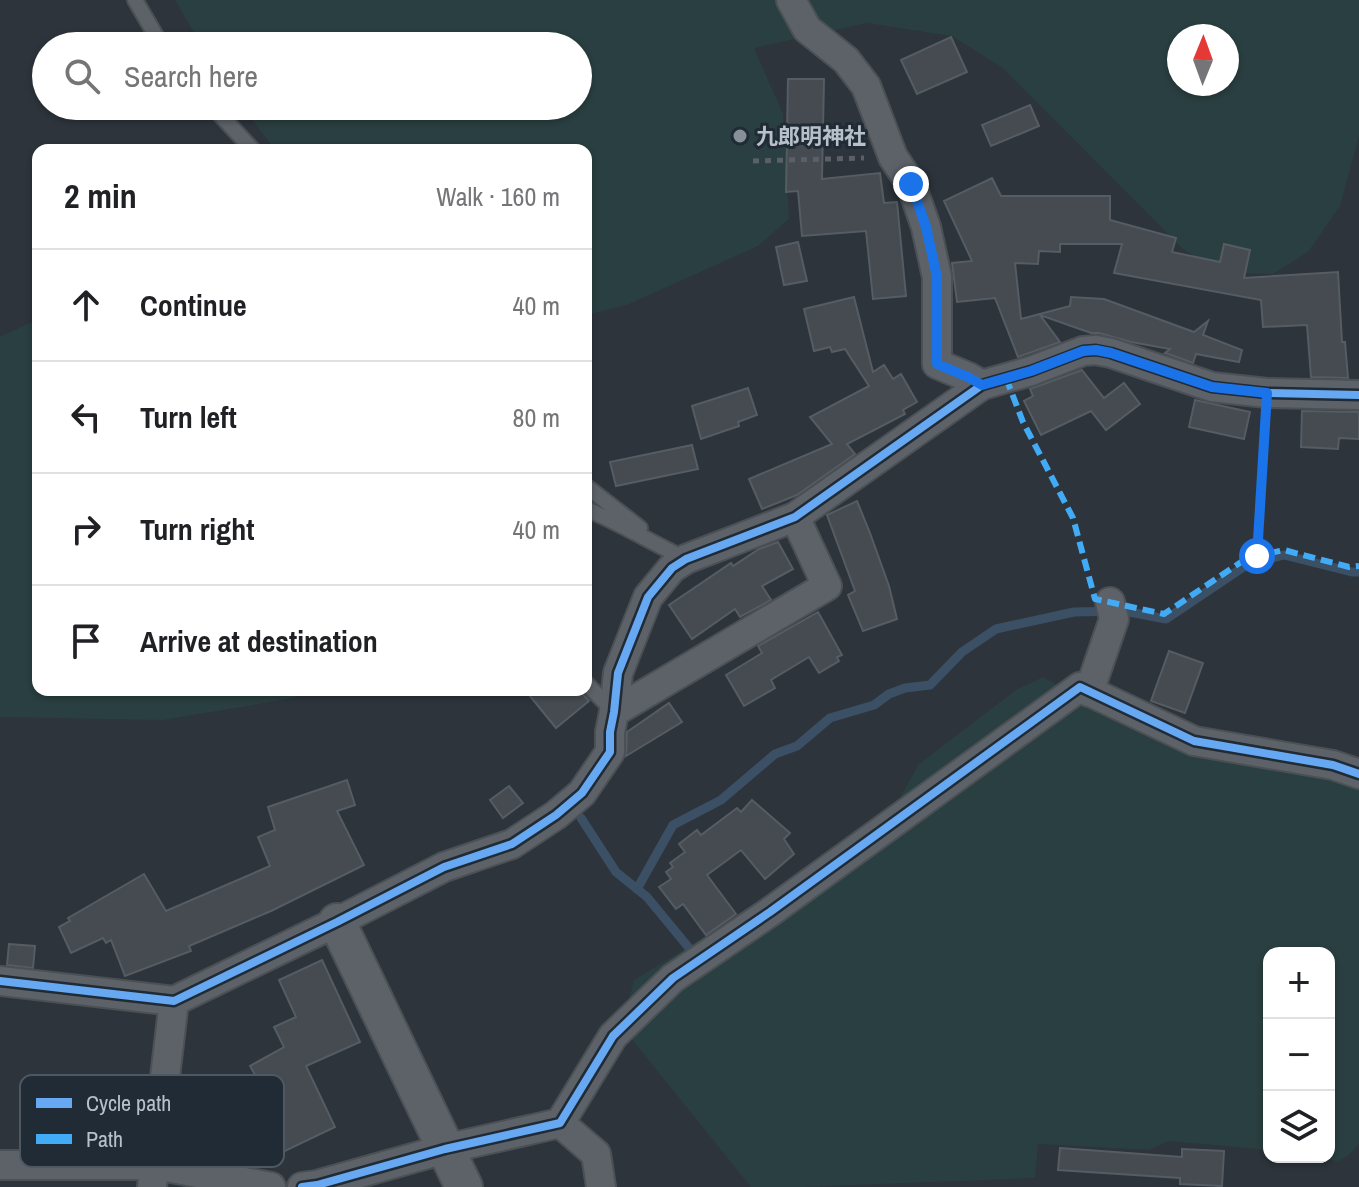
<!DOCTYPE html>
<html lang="en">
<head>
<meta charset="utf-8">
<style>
  body { margin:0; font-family:"Archivo Narrow","Noto Sans JP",sans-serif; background:#f6f6f6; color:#202124 }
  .controls { position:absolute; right:24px; bottom:24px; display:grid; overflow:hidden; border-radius:16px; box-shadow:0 2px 6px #0004 }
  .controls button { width:72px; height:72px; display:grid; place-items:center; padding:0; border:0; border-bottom:2px solid #e0e0e0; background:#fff; color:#202124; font:40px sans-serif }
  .compass { position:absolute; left:1167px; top:24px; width:72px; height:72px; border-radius:50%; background:#fff; box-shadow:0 2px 6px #0004; rotate:1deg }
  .stop { position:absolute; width:24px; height:24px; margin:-18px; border:6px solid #1a73e8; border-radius:50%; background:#fff }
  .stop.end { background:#1a73e8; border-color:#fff; box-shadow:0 2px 8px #0008 }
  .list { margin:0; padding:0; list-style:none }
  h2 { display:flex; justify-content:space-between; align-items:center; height:104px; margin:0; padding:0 32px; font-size:34px }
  h2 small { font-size:26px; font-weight:400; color:#757577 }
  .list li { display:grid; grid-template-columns:52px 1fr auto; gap:24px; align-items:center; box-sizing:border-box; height:112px; padding:0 32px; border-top:2px solid #e0e0e0 }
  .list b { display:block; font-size:30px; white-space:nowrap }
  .list em { font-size:26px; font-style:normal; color:#757577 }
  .icon { flex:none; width:44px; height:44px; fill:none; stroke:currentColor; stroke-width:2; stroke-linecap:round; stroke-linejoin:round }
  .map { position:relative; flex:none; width:1359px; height:1187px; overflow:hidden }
  .search { position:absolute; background:#fff; box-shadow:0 2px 6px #0004; left:32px; top:32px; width:560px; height:88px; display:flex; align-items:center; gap:20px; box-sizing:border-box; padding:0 28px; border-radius:44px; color:#757577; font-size:30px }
  .panel { position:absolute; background:#fff; box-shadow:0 2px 6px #0004; left:32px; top:144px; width:560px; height:552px; border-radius:16px }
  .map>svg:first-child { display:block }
</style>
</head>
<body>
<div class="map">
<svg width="1359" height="1187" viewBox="0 0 1359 1187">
  <rect width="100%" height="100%" fill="#2d343b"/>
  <!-- green -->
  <g fill="#2a3f41" fill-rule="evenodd">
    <path d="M 175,0 L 1359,0 L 1359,136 L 1340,206 L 1308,252 L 1273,274 L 1222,273 L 1183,249 L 1003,68 L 952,36 L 867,23 L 754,48 L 783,114 L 789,219 L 758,246 L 627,305 L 586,315 L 586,150 L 275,150 L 242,106 L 578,106 L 578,46 L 202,46 ZM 1179,36 L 1227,36 L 1227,84 L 1179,84 Z"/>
    <polygon points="38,319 38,690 316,690 288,699 163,720 0,717 0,337"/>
    <polygon points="1043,677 1080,698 1191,749 1359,766 1359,1144 1349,1155 1336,1162 1324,1157 1329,1157 1329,953 1269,953 1269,1150 1169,1141 1149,1150 1038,1144 1035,1178 803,1187 751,1187 622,1027 634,980 709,934 747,916 786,892 836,846 890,815 919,764 1016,690"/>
  </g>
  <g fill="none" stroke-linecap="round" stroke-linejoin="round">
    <!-- stream -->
    <g stroke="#3c5065" stroke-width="9">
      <polyline points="581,818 616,872 647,897 694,954"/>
      <polyline points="637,889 673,825 721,800 775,754 797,746 830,718 874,705 889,694 905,688 930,685 962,652 996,629 1074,612 1124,611 1166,619 1248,564 1284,555 1352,572 1359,572"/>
    </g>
  </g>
  <!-- building -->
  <g fill="#454b51" stroke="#555c63" stroke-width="2">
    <polygon points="951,37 967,72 917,94 901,60"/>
    <polygon points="788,79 824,79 822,179 880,173 884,203 897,202 906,296 873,299 866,231 802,236 798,191 786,192"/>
    <polygon points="1030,105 1039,126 991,146 982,125"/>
    <polygon points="992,178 1001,196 1110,196 1110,220 1176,238 1172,252 1220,262 1224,244 1250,250 1244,278 1338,272 1342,342 1345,342 1348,378 1311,377 1307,325 1263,327 1261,300 1114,273 1122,244 1060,244 1060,252 1039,251 1038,264 1015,263 1021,319 1070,306 1071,297 1104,299 1194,332 1208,321 1203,335 1242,350 1239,362 1196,354 1193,363 1165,353 1170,349 1131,342 1099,333 1091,333 1040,315 1060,342 1018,357 995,298 957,302 952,263 972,261 944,201"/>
    <polygon points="798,242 807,281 784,285 776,247"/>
    <polygon points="854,297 873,372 884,365 893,379 901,374 917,402 903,410 905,414 847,444 855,454 797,495 762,509 749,479 832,444 810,417 869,386 845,349 832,352 830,347 814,351 804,309"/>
    <polygon points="1082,370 1104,398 1124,383 1140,404 1106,430 1091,411 1041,435 1024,401 1033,396 1030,389"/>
    <polygon points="748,388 757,415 738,422 739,426 701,439 692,406"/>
    <polygon points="1195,400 1250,412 1244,439 1189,427"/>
    <polygon points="1302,411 1359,412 1359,439 1339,438 1338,449 1301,447"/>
    <polygon points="692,445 698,469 616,486 610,462"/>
    <polygon points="857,501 870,533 889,586 897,619 863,631 848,595 855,591 827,515"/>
    <polygon points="778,542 793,569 762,586 771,600 740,617 735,609 692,639 669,605 731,563 733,566 759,549"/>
    <polygon points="818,612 842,655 837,657 839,661 819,673 809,657 771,680 775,688 744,706 726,675 762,653 758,646"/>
    <polygon points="1169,651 1203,663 1185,713 1151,701"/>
    <polygon points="525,690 579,690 589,701 556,728"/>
    <polygon points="669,703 682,722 626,756 627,732"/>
    <polygon points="347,780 355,805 337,811 364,865 271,911 189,946 191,951 125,976 111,940 106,943 103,938 71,953 59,927 70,921 68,918 144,874 166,911 270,866 258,837 275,830 268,807"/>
    <polygon points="509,786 523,803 503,818 490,800"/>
    <polygon points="752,800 790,833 784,839 794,854 765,879 741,850 707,875 736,914 706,935 683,904 676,909 659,887 671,879 666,872 673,867 670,863 685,852 679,844 697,830 701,835 737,808 741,812"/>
    <polygon points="9,944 35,946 33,968 7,965"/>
    <polygon points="322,960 360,1042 306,1066 335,1127 264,1161 240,1102 265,1093 250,1066 284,1047 274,1027 296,1017 279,980"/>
    <polygon points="1060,1148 1182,1157 1182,1149 1224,1151 1222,1186 1180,1184 1180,1178 1058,1170"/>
  </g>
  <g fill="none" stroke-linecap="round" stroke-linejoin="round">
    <defs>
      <g id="service">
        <polyline points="135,0 162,46"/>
        <polyline points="212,106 253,150"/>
        <polyline points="586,486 640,528"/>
        <path d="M 586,509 C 620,523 652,543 686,559"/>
        <polyline points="586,683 613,711"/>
      </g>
      <g id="minor">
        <polyline points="791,0 807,29 846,60 866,86 893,157 911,184 926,227 937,277 937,364 968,377 982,385"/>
        <polyline points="1089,692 1114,619 1110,602"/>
        <polyline points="614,712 827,586 795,517"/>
        <polyline points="0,981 174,1001 337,922 444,867 512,844 556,815 582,793 610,752 610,732 614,712 618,673 648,597 672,568 686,559 795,517 982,385 1031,371 1083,351 1096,350 1111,353 1212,387 1267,393 1359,395"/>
        <polyline points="560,1123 596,1154 601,1187"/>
        <polyline points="0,1165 156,1165 271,1187"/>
        <polyline points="152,1187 174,1001"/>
        <polyline points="302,1187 317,1185 445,1149 560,1123 613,1036 673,978 770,912 1080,687 1194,741 1333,765 1359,774"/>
      </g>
      <polyline id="tertiary" points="337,922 464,1187"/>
    </defs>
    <!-- service casing -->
    <use href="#service" stroke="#4b5055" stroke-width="18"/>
    <!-- minor casing -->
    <use href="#minor" stroke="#4b5055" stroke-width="32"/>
    <!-- tertiary casing -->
    <use href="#tertiary" stroke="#4b5055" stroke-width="40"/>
    <!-- path -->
    <g stroke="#5a6166" stroke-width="5" stroke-dasharray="6 6" stroke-linecap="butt">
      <polyline points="753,161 864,158"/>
      <polyline points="1257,556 1265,417"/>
    </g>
    <!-- service -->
    <use href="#service" stroke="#5d6269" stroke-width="14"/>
    <!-- minor -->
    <use href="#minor" stroke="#5d6269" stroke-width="28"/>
    <!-- tertiary -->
    <use href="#tertiary" stroke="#5d6269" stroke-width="36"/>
    <!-- quiet -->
    <polyline stroke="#42abf6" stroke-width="6" stroke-dasharray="12 6" stroke-linecap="butt" points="1006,378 1023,422 1073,518 1095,599 1164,614 1247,558 1284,550 1349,567 1359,566"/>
    <defs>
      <g id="cycleway">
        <polyline points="0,981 174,1001 337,922 444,867 512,844 556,815 582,793 610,752 610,732 614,712 618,673 648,597 672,568 686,559 795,517 982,385 1031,371 1083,351 1096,350 1111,353 1212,387 1267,393 1359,395"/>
        <polyline points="302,1187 317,1185 445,1149 560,1123 613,1036 673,978 770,912 1080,687 1194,741 1333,765 1359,774"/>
      </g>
    </defs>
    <!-- cycleway casing -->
    <use href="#cycleway" stroke="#202b36" stroke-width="13"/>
    <!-- cycleway -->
    <use href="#cycleway" stroke="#66a8f1" stroke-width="8"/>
  </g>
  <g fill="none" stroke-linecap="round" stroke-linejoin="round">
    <!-- route -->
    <polyline stroke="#1a73e8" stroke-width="10" points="911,184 926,227 937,277 937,364 968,377 982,385 1031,371 1083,351 1096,350 1111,353 1212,387 1267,393 1257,556"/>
  </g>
  <!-- markers -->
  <circle fill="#879099" stroke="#202b36" stroke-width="3" cx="740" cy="136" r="8"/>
  <g text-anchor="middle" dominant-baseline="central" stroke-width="6" stroke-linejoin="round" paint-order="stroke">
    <!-- poi labels -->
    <g font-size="22" font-weight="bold" fill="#b8c1cb" stroke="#202b36" text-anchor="start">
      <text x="756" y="136">九郎明神社</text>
    </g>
  </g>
  <!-- legend -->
  <rect x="20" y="1075" width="264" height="92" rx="12" fill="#202b36" stroke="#4e5863" stroke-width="2"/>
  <rect x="36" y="1098" width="36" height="10" fill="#66a8f1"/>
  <rect x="36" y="1134" width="36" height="10" fill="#42abf6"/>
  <g font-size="22" fill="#b8c1cb">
    <text x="86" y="1111">Cycle path</text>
    <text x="86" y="1147">Path</text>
  </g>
</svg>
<div class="controls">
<button>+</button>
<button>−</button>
<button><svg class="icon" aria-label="layers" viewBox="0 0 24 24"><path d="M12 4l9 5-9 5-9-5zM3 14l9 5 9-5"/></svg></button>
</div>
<svg class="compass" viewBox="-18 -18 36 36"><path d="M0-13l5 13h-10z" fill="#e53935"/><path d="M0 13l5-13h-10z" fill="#757577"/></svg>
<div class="stop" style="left:1257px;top:556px"></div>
<div class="stop end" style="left:911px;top:184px"></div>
<div class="search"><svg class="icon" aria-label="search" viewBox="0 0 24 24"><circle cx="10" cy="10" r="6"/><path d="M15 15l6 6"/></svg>Search here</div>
<section class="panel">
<h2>2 min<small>Walk · 160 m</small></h2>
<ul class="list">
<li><svg class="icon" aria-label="ahead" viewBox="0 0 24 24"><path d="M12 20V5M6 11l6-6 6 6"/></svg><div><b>Continue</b></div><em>40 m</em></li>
<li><svg class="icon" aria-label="left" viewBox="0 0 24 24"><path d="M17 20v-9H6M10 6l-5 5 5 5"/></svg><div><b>Turn left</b></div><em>80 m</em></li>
<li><svg class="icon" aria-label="right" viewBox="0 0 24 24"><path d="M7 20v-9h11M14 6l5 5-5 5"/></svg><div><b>Turn right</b></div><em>40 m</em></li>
<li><svg class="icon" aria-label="arrive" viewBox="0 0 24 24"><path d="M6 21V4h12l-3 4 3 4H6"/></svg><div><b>Arrive at destination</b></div></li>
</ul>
</section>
</div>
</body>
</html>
